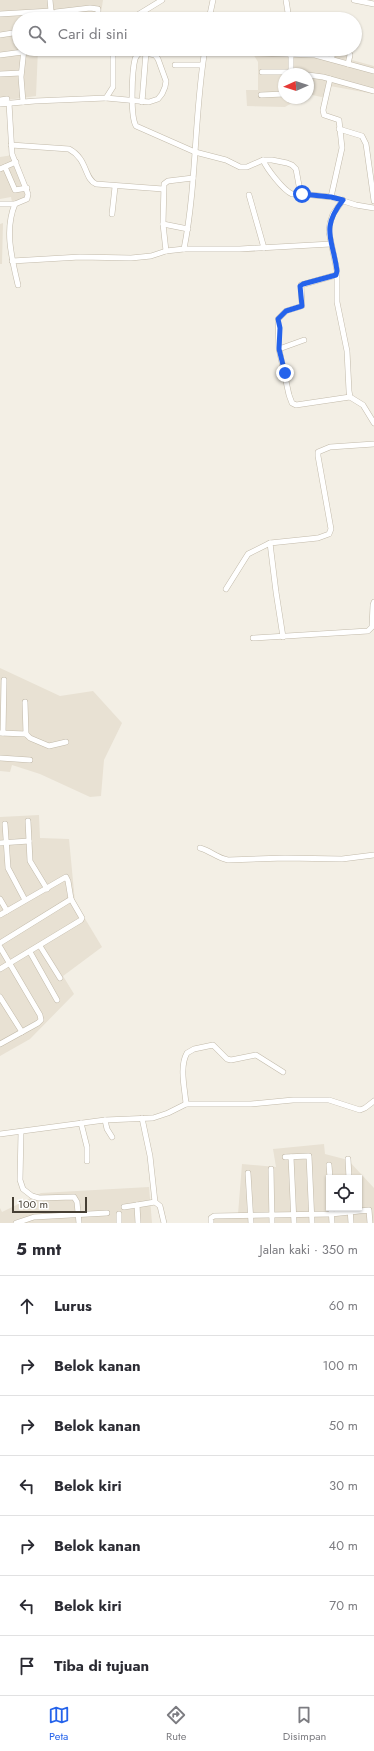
<!DOCTYPE html>
<html lang="id">
<head>
<meta charset="utf-8">
<style>
  body { margin:0; font-family:Jost,sans-serif; background:#f7f7f7; color:#2b2b33 }
  .controls { position:absolute; right:12px; bottom:12px; display:grid; overflow:hidden; border-radius:0px; box-shadow:0 1px 3px #0004 }
  .controls button { width:36px; height:36px; display:grid; place-items:center; padding:0; border:0; border-bottom:1px solid #e1e1e2; background:#fff; color:#2b2b33; font:20px sans-serif }
  .compass { position:absolute; left:278px; top:68px; width:36px; height:36px; border-radius:50%; background:#fff; box-shadow:0 1px 3px #0004; rotate:267deg }
  .scale { position:absolute; left:12px; bottom:10px; width:75px; box-sizing:border-box; padding-left:4px; border:2px solid #463f34; border-top:0; font-size:11px; line-height:14px; white-space:nowrap; color:#463f34; -webkit-text-stroke:3px #fff; paint-order:stroke }
  .stop { position:absolute; width:12px; height:12px; margin:-9px; border:3px solid #2563eb; border-radius:50%; background:#fff }
  .stop.end { background:#2563eb; border-color:#fff; box-shadow:0 1px 4px #0008 }
  .list { margin:0; padding:0; list-style:none }
  h2 { display:flex; justify-content:space-between; align-items:center; height:52px; margin:0; padding:0 16px; font-size:17px }
  h2 small { font-size:13px; font-weight:400; color:#7c7c81 }
  .list li { display:grid; grid-template-columns:26px 1fr auto; gap:12px; align-items:center; box-sizing:border-box; height:60px; padding:0 16px; border-top:1px solid #e1e1e2 }
  .list b { display:block; font-size:15px; white-space:nowrap }
  .list em { font-size:13px; font-style:normal; color:#7c7c81 }
  .icon { flex:none; width:22px; height:22px; fill:none; stroke:currentColor; stroke-width:2; stroke-linecap:round; stroke-linejoin:round }
  .map { position:relative; flex:none; width:374px; height:1223px; overflow:hidden }
  .search { position:absolute; background:#fff; box-shadow:0 1px 3px #0004; left:12px; right:12px; top:12px; height:44px; display:flex; align-items:center; gap:10px; box-sizing:border-box; padding:0 14px; border-radius:22px; color:#7c7c81; font-size:15px }
  .sheet { height:472px; background:#fff }
  nav { display:flex; justify-content:space-around; align-items:center; box-sizing:border-box; height:56px; border-top:1px solid #e1e1e2; background:#fff; font-size:11px; color:#7c7c81 }
  nav a { display:grid; justify-items:center; gap:2px }
  nav .on { color:#2563eb }
  .map>svg:first-child { display:block }
</style>
</head>
<body>
<div class="map">
<svg width="374" height="1223" viewBox="0 0 374 1223">
  <rect width="100%" height="100%" fill="#f3efe5"/>
  <!-- residential -->
  <g fill="#e8e1d3" fill-rule="evenodd">
    <polygon points="0,0 103,0 100,19 19,19 19,49 38,49 36,96 0,101"/>
    <polygon points="250,49 343,49 353,53 352,60 374,66 374,94 330,86 326,98 308,94 308,74 284,74 284,98 297,98 297,100 285,107 247,106 246,90 258,90 258,62"/>
    <polygon points="13,155 26,188 27,200 12,202 11,197 0,199 0,157"/>
    <polygon points="3,223 2,264 0,264 0,224"/>
    <polygon points="0,668 60,696 93,691 122,723 104,760 101,796 90,797 40,774 12,765 10,772 0,771"/>
    <polygon points="39,815 40,838 69,839 75,902 102,947 63,976 74,994 30,1039 0,1056 0,817"/>
    <path d="M 324,1144 L 325,1154 L 348,1160 L 374,1188 L 374,1223 L 211,1223 L 210,1215 L 238,1214 L 242,1164 L 276,1167 L 273,1149 ZM 329,1178 L 359,1178 L 359,1208 L 329,1208 Z"/>
    <polygon points="149,1187 152,1223 0,1223 0,1208 2,1212 41,1193"/>
  </g>
  <g fill="none" stroke-linecap="round" stroke-linejoin="round">
    <defs>
      <g id="street">
        <polyline points="50,0 51,11"/>
        <polyline points="286,0 289,19"/>
        <polyline points="354,0 374,4"/>
        <polyline points="0,14 51,11 54,14 67,19"/>
        <polyline points="55,19 56,12 90,8 98,9 98,19"/>
        <polyline points="131,19 162,0"/>
        <polyline points="209,19 213,0"/>
        <polyline points="0,35 19,32"/>
        <polyline points="291,49 291,74 295,74"/>
        <polyline points="257,53 315,55 374,71"/>
        <polyline points="0,55 23,52"/>
        <polyline points="331,59 334,51"/>
        <polyline points="348,64 350,55"/>
        <polyline points="175,65 202,65"/>
        <polyline points="262,72 291,72"/>
        <polyline points="0,74 21,73"/>
        <polyline points="308,75 323,77 374,91"/>
        <polyline points="330,79 323,110 324,115 339,120 342,148 331,197"/>
        <polyline points="261,95 284,94"/>
        <path d="M 106,98 L 149,102 L 158,99 L 162,94 L 165,87 L 166,81 L 158,59 L 155,55 L 141,52 C 138,54 136,56 135,59 C 132,71 130,116 136,126 L 195,152 L 226,160 L 240,167 L 247,167 L 263,160 L 272,160 L 287,163 L 292,165 L 296,169 L 300,191 L 302,194 L 331,197 L 356,205 L 374,208"/>
        <polyline points="0,100 7,99"/>
        <polyline points="290,100 290,98"/>
        <polyline points="23,102 21,77 24,49"/>
        <polyline points="142,102 146,52"/>
        <path d="M 9,103 L 12,154 L 28,194 L 27,199 L 15,204 C 4,230 12,259 18,285"/>
        <polyline points="0,104 35,101 106,98 113,87 113,49"/>
        <polyline points="339,129 362,136 366,144 374,201"/>
        <path d="M 11,145 L 69,149 C 88,159 84,179 96,184 L 163,189"/>
        <path d="M 263,160 C 267,169 283,190 292,194 C 295,195 298,194 301,193"/>
        <polyline points="5,167 15,190 27,188"/>
        <polyline points="0,169 16,162"/>
        <polyline points="249,195 264,248"/>
        <polyline points="343,200 333,214 330,223 329,232 337,271 337,302 347,351 349,391 350,397 363,405 374,423"/>
        <polyline points="0,204 15,204"/>
        <polyline points="112,214 115,187"/>
        <polyline points="163,224 188,229"/>
        <path d="M 184,249 C 197,183 194,115 205,49"/>
        <polyline points="166,251 163,224 164,184 168,181 193,178"/>
        <polyline points="12,261 80,257 131,258 151,256 166,251 184,249 240,249 331,244"/>
        <polyline points="304,340 279,349 289,395 292,403 296,405 350,397"/>
        <polyline points="279,349 278,319 286,311 302,306 301,285 336,275"/>
        <polyline points="270,543 276,592 283,637"/>
        <polyline points="226,589 248,554 270,543 318,538 329,534 331,529 318,456 318,452 330,447 374,444"/>
        <polyline points="253,638 368,631 372,627 373,605 374,602"/>
        <polyline points="0,733 26,734 25,702"/>
        <polyline points="3,733 4,680"/>
        <polyline points="26,734 30,738 49,746 66,742"/>
        <polyline points="0,758 30,760"/>
        <polyline points="28,821 30,861 47,889"/>
        <polyline points="5,824 8,868 25,900"/>
        <polyline points="0,843 29,841"/>
        <path d="M 200,848 C 211,851 217,858 228,860 L 285,858 L 342,859 L 374,855"/>
        <polyline points="0,899 7,911"/>
        <polyline points="0,915 66,877 68,881 71,899 82,918 81,920 0,969"/>
        <polyline points="0,943 71,899"/>
        <polyline points="40,946 60,978"/>
        <polyline points="0,947 40,1015 41,1020 38,1023 0,1044"/>
        <polyline points="30,952 57,1000"/>
        <polyline points="0,997 22,1032"/>
        <path d="M 186,1104 C 185,1089 179,1067 187,1053 L 194,1049 L 213,1045 L 227,1059 L 231,1060 L 256,1055 L 283,1072"/>
        <polyline points="142,1118 150,1156 155,1202 160,1206 164,1223"/>
        <polyline points="105,1120 107,1129 112,1137"/>
        <polyline points="81,1123 87,1147 87,1161"/>
        <polyline points="21,1132 20,1180 23,1189 32,1196 39,1198 74,1197 77,1202 79,1223"/>
        <polyline points="0,1134 105,1120 153,1118 168,1113 186,1104 251,1104 293,1100 329,1100 360,1110 365,1108 374,1101"/>
        <polyline points="285,1157 309,1156 312,1223"/>
        <polyline points="291,1157 294,1223"/>
        <polyline points="348,1159 349,1178"/>
        <polyline points="329,1165 330,1178"/>
        <polyline points="271,1169 272,1223"/>
        <polyline points="248,1173 251,1223"/>
        <polyline points="124,1207 137,1205"/>
        <polyline points="331,1208 332,1223"/>
        <polyline points="350,1208 351,1223"/>
        <polyline points="119,1214 119,1223"/>
        <polyline points="16,1223 34,1217 107,1213"/>
        <polyline points="138,1223 137,1205 155,1202"/>
        <polyline points="211,1223 211,1218 214,1216 331,1214 369,1210 370,1223"/>
      </g>
    </defs>
    <!-- street casing -->
    <use href="#street" stroke="#c2baaa" stroke-width="6"/>
    <!-- street -->
    <use href="#street" stroke="#fff" stroke-width="5"/>
  </g>
  <g fill="none" stroke-linecap="round" stroke-linejoin="round">
    <!-- route -->
    <path stroke="#2563eb" stroke-width="5" d="M 285,373 L 279,349 L 280,328 L 278,319 L 286,311 L 302,306 L 300,286 L 303,284 L 336,275 L 337,271 C 333,239 320,229 343,200 L 331,197 L 302,194"/>
  </g>
</svg>
<div class="controls">
<button><svg class="icon" aria-label="locate" viewBox="0 0 24 24"><circle cx="12" cy="12" r="6"/><path d="M12 2v4M12 18v4M2 12h4M18 12h4"/></svg></button>
</div>
<svg class="compass" viewBox="-18 -18 36 36"><path d="M0-13l5 13h-10z" fill="#e53935"/><path d="M0 13l5-13h-10z" fill="#7c7c81"/></svg>
<div class="scale">100 m</div>
<div class="stop" style="left:302px;top:194px"></div>
<div class="stop end" style="left:285px;top:373px"></div>
<div class="search"><svg class="icon" aria-label="search" viewBox="0 0 24 24"><circle cx="10" cy="10" r="6"/><path d="M15 15l6 6"/></svg>Cari di sini</div>
</div>
<section class="sheet">
<h2>5 mnt<small>Jalan kaki · 350 m</small></h2>
<ul class="list">
<li><svg class="icon" aria-label="ahead" viewBox="0 0 24 24"><path d="M12 20V5M6 11l6-6 6 6"/></svg><div><b>Lurus</b></div><em>60 m</em></li>
<li><svg class="icon" aria-label="right" viewBox="0 0 24 24"><path d="M7 20v-9h11M14 6l5 5-5 5"/></svg><div><b>Belok kanan</b></div><em>100 m</em></li>
<li><svg class="icon" aria-label="right" viewBox="0 0 24 24"><path d="M7 20v-9h11M14 6l5 5-5 5"/></svg><div><b>Belok kanan</b></div><em>50 m</em></li>
<li><svg class="icon" aria-label="left" viewBox="0 0 24 24"><path d="M17 20v-9H6M10 6l-5 5 5 5"/></svg><div><b>Belok kiri</b></div><em>30 m</em></li>
<li><svg class="icon" aria-label="right" viewBox="0 0 24 24"><path d="M7 20v-9h11M14 6l5 5-5 5"/></svg><div><b>Belok kanan</b></div><em>40 m</em></li>
<li><svg class="icon" aria-label="left" viewBox="0 0 24 24"><path d="M17 20v-9H6M10 6l-5 5 5 5"/></svg><div><b>Belok kiri</b></div><em>70 m</em></li>
<li><svg class="icon" aria-label="arrive" viewBox="0 0 24 24"><path d="M6 21V4h12l-3 4 3 4H6"/></svg><div><b>Tiba di tujuan</b></div></li>
</ul>
</section>
<nav>
<a class="on"><svg class="icon" aria-label="map" viewBox="0 0 24 24"><path d="M3 6l6-2 6 2 6-2v14l-6 2-6-2-6 2zM9 4v14M15 6v14"/></svg>Peta</a>
<a><svg class="icon" aria-label="directions" viewBox="0 0 24 24"><path d="M12 3l9 9-9 9-9-9zM9 14v-3h6M13 9l2 2-2 2"/></svg>Rute</a>
<a><svg class="icon" aria-label="saved" viewBox="0 0 24 24"><path d="M7 4h10v16l-5-4-5 4z"/></svg>Disimpan</a>
</nav>
</body>
</html>
